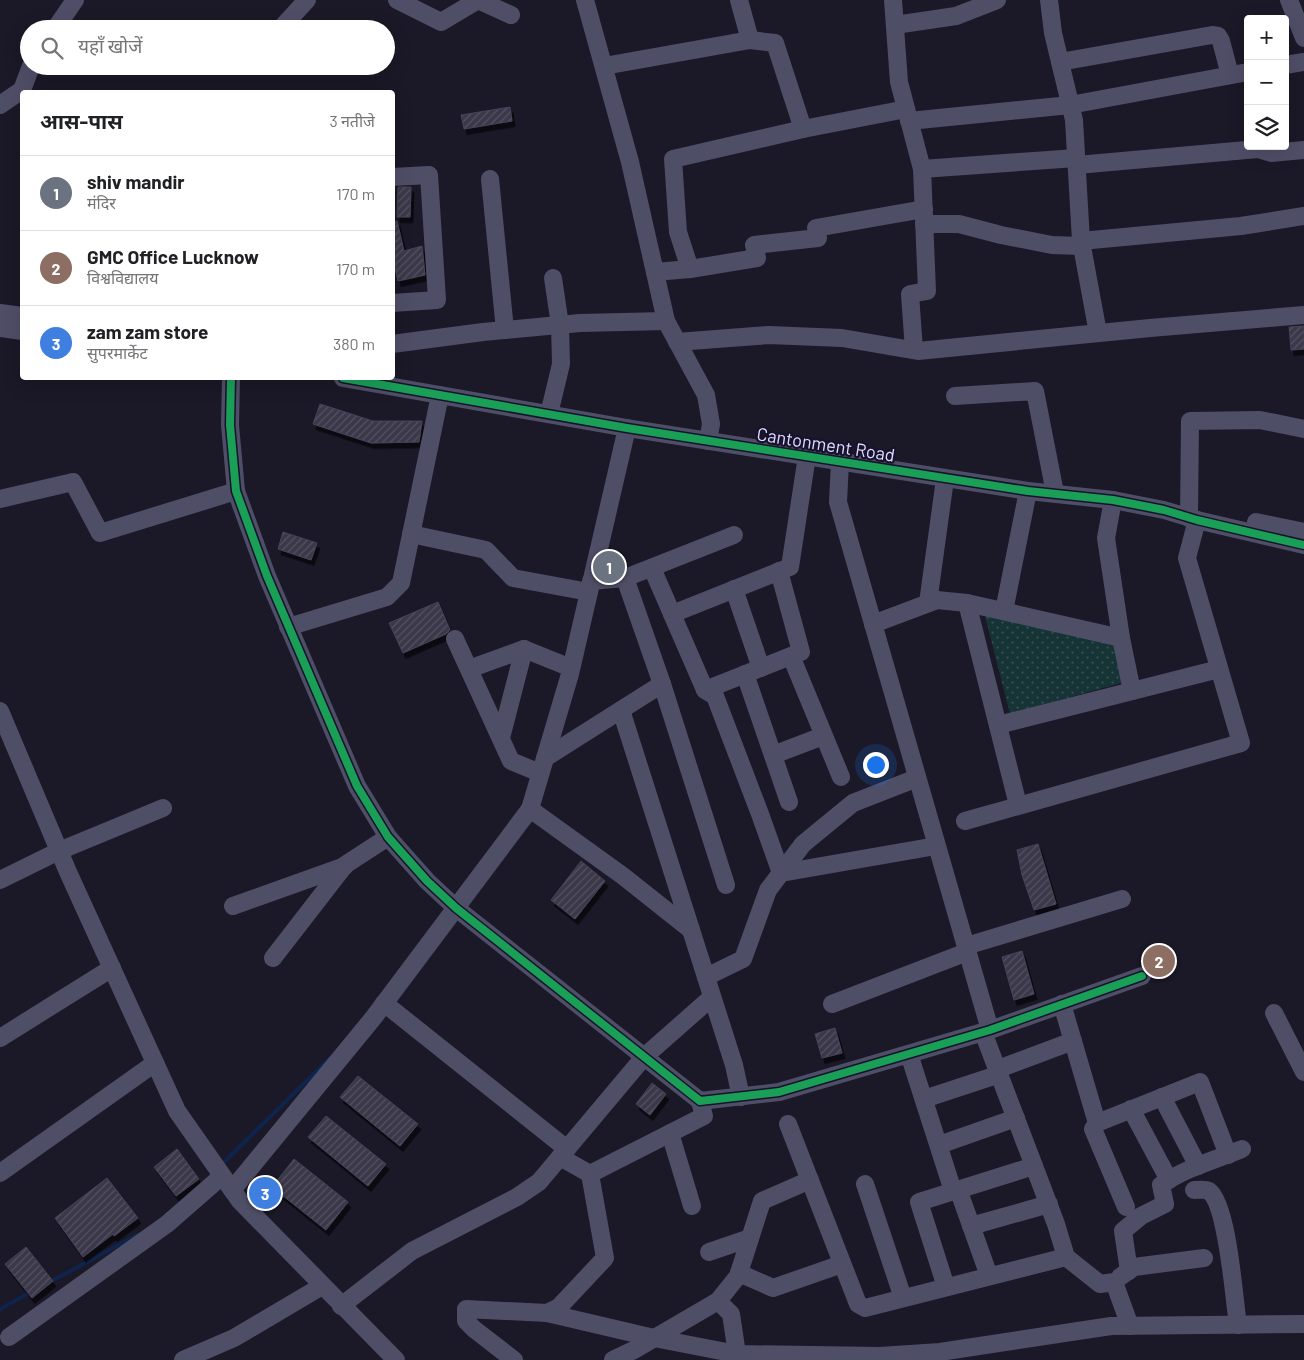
<!DOCTYPE html>
<html lang="hi">
<head>
<meta charset="utf-8">
<style>
  body { margin:0; font-family:Barlow,"Noto Sans Devanagari",sans-serif; background:#f2f2f2; color:#202124 }
  .controls { position:absolute; right:15px; top:15px; display:grid; overflow:hidden; border-radius:5px; box-shadow:0 5px 20px #0002 }
  .controls button { width:45px; height:45px; display:grid; place-items:center; padding:0; border:0; border-bottom:1px solid #e0e0e0; background:#fff; color:#202124; font:25px sans-serif }
  .you { position:absolute; left:875px; top:764px; width:18px; height:18px; margin:-12px; border:4px solid #fff; border-radius:50%; background:#1a73e8; box-shadow:0 0 0 8px #1a73e833 }
  .badge { display:grid; place-items:center; width:32px; height:32px; border-radius:50%; background:#585764; color:#fff; font-size:16px; font-weight:700 }
  .pin { position:absolute; translate:-50% -50%; border:2px solid #fff; box-shadow:0 1px 5px #0006 }
  .list { margin:0; padding:0; list-style:none }
  h2 { display:flex; justify-content:space-between; align-items:center; height:65px; margin:0; padding:0 20px; font-size:21px }
  h2 small { font-size:16px; font-weight:400; color:#757577 }
  .list li { display:grid; grid-template-columns:32px 1fr auto; gap:15px; align-items:center; box-sizing:border-box; height:75px; padding:0 20px; border-top:1px solid #e0e0e0 }
  .list b { display:block; font-size:19px; white-space:nowrap }
  .list p { margin:0; font-size:16px; white-space:nowrap; color:#757577 }
  .list em { font-size:16px; font-style:normal; color:#757577 }
  .icon { flex:none; width:28px; height:28px; fill:none; stroke:currentColor; stroke-width:2; stroke-linecap:round; stroke-linejoin:round }
  .map { position:relative; flex:none; width:1304px; height:1360px; overflow:hidden }
  .search { position:absolute; background:#fff; box-shadow:0 5px 20px #0002; left:20px; top:20px; width:375px; height:55px; display:flex; align-items:center; gap:12px; box-sizing:border-box; padding:0 18px; border-radius:28px; color:#757577; font-size:19px }
  .panel { position:absolute; background:#fff; box-shadow:0 5px 20px #0002; left:20px; top:90px; width:375px; height:290px; border-radius:5px }
  .map>svg:first-child { display:block }
</style>
</head>
<body>
<div class="map">
<svg width="1304" height="1360" viewBox="0 0 1304 1360">
  <defs>
    <pattern id="park-dots" width="8" height="8" patternUnits="userSpaceOnUse" patternTransform="scale(1.25)"><rect width="8" height="8" fill="#163335"/><path d="M2 2h.1M6 6h.1" fill="none" stroke="#385053" stroke-width="1.8" stroke-linecap="round"/></pattern>
    <pattern id="building-hatch" width="6" height="6" patternUnits="userSpaceOnUse" patternTransform="scale(1.25)"><rect width="6" height="6" fill="#3a3748"/><path d="M-1 1l2-2M0 6l6-6M5 7l2-2" fill="none" stroke="#565463"/></pattern>
    <filter id="shadow"><feDropShadow dx="3" dy="5.5" stdDeviation="0" flood-color="#0009"/></filter>
  </defs>
  <rect width="100%" height="100%" fill="#1b1827"/>
  <!-- park -->
  <polygon fill="url(#park-dots)" points="985,616 1115,644 1125,682 1010,714"/>
  <g fill="none" stroke-linecap="round" stroke-linejoin="round">
    <!-- stream -->
    <g stroke="#0e244d" stroke-width="4">
      <polyline points="220,1166 331,1057"/>
      <polyline points="48,1283 137,1235"/>
      <polyline points="0,1309 31,1292"/>
    </g>
  </g>
  <!-- building -->
  <g fill="url(#building-hatch)" stroke="#474359" filter="url(#shadow)">
    <polygon points="510,107 512,121 464,129 461,115"/>
    <polygon points="398,187 411,187 410,217 397,217"/>
    <polygon points="397,221 404,251 422,246 425,275 398,281 392,255 392,222"/>
    <polygon points="1304,326 1304,349 1291,350 1289,327"/>
    <polygon points="320,404 373,421 422,421 419,442 371,443 313,424"/>
    <polygon points="283,532 317,543 311,560 278,549"/>
    <polygon points="438,602 450,630 446,634 403,653 389,623"/>
    <polygon points="1038,844 1056,904 1034,910 1022,875 1017,850"/>
    <polygon points="581,861 605,881 575,919 551,900"/>
    <polygon points="1022,951 1034,994 1014,1000 1002,957"/>
    <polygon points="835,1028 842,1053 822,1058 815,1034"/>
    <polygon points="358,1076 418,1124 400,1146 340,1097"/>
    <polygon points="652,1083 666,1094 650,1115 636,1104"/>
    <polygon points="326,1116 386,1164 368,1186 308,1137"/>
    <polygon points="177,1149 199,1179 176,1196 154,1167"/>
    <polygon points="294,1159 348,1202 326,1230 272,1187"/>
    <polygon points="107,1178 138,1218 114,1236 113,1234 83,1257 55,1218"/>
    <polygon points="26,1247 53,1281 32,1298 5,1264"/>
  </g>
  <g fill="none" stroke-linecap="round" stroke-linejoin="round">
    <!-- minor -->
    <g stroke="#4f4e67" stroke-width="18">
      <polyline points="397,0 441,22 478,0 511,15"/>
      <polyline points="585,0 630,162 666,321 706,395 711,424 708,441"/>
      <polyline points="739,0 750,40"/>
      <polyline points="893,0 899,82 922,169 927,291 910,294 914,350"/>
      <polyline points="1049,0 1053,33 1074,120 1081,241 1098,333"/>
      <polyline points="1289,0 1304,38"/>
      <polyline points="895,25 956,16 997,0"/>
      <polyline points="283,26 307,0"/>
      <polyline points="55,29 75,0"/>
      <polyline points="1060,62 1212,35 1218,36 1221,41 1230,75"/>
      <polyline points="1285,65 1304,62"/>
      <polyline points="604,66 750,40 775,43 803,129"/>
      <polyline points="0,105 22,90 31,66"/>
      <polyline points="909,121 1070,105 1248,72"/>
      <polyline points="1077,165 1258,149 1271,153 1304,150"/>
      <polyline points="922,169 1076,158"/>
      <polyline points="392,177 429,175 437,300 392,303"/>
      <polyline points="490,179 505,330"/>
      <polyline points="924,224 959,224 1001,235 1052,245 1082,246"/>
      <polyline points="1081,241 1241,226 1304,216"/>
      <polyline points="690,269 678,232 673,159 803,129 906,109"/>
      <polyline points="655,272 690,269 757,258 754,245 818,238 816,228 924,209"/>
      <polyline points="0,313 22,316"/>
      <polyline points="0,328 22,331"/>
      <polyline points="677,342 769,335 842,338 918,351 1150,328 1304,315"/>
      <polyline points="392,344 483,332 580,323 666,321"/>
      <polyline points="231,378 230,425 236,491 267,576 357,786 388,837 427,881 456,908 700,1101 779,1092 990,1030 1142,976"/>
      <polyline points="343,378 627,428 1028,491 1113,500 1164,510 1197,520 1304,545"/>
      <polyline points="955,396 1035,391 1055,493"/>
      <polyline points="549,414 561,364 560,325 553,278"/>
      <polyline points="840,462 838,502 990,1030"/>
      <polyline points="0,499 73,482 100,533 236,491"/>
      <polyline points="1113,500 1106,538 1121,638 1132,691"/>
      <polyline points="1189,518 1190,421 1260,420 1304,429"/>
      <polyline points="1256,522 1304,532"/>
      <polyline points="411,534 486,550 513,578 589,592"/>
      <polyline points="652,568 705,690 715,696 760,814 781,873 936,846"/>
      <polyline points="625,578 662,684 726,885"/>
      <polyline points="591,581 625,578 734,535"/>
      <polyline points="734,589 761,668"/>
      <polyline points="928,603 945,479"/>
      <polyline points="967,603 1018,805"/>
      <polyline points="1004,611 1028,491"/>
      <polyline points="672,614 790,567 807,456"/>
      <polyline points="873,624 937,600 967,603 1121,638"/>
      <polyline points="288,627 387,597 401,583 440,395"/>
      <polyline points="455,639 511,761 540,773"/>
      <polyline points="791,656 841,777"/>
      <polyline points="469,669 524,649"/>
      <polyline points="745,674 789,802"/>
      <polyline points="705,690 801,652 779,571"/>
      <polyline points="621,710 734,1065 741,1097"/>
      <polyline points="0,711 68,872 177,1111 240,1201 396,1360"/>
      <polyline points="998,725 1219,669"/>
      <polyline points="501,738 524,649 571,668"/>
      <polyline points="773,755 823,736"/>
      <polyline points="545,758 662,684"/>
      <polyline points="530,809 623,876 691,930"/>
      <polyline points="965,821 1241,743 1187,558 1197,520"/>
      <polyline points="0,880 59,851 163,808"/>
      <polyline points="233,906 345,866"/>
      <polyline points="966,946 1122,899"/>
      <polyline points="273,958 345,865 388,837"/>
      <polyline points="706,977 743,959 768,890 803,844 853,803 917,778"/>
      <polyline points="384,1003 567,1149"/>
      <polyline points="832,1004 967,952"/>
      <polyline points="1062,1004 1097,1123 1093,1129 1126,1207"/>
      <polyline points="1274,1013 1304,1072"/>
      <polyline points="983,1032 1056,1224 1066,1257 1100,1284 1114,1282 1130,1326"/>
      <polyline points="0,1038 112,968"/>
      <polyline points="909,1054 953,1191"/>
      <polyline points="998,1069 1073,1041"/>
      <polyline points="1162,1097 1198,1166"/>
      <polyline points="924,1099 1000,1074"/>
      <polyline points="1131,1109 1169,1180"/>
      <polyline points="1097,1123 1200,1082 1228,1155"/>
      <polyline points="788,1124 858,1304 865,1308 1066,1257"/>
      <polyline points="670,1133 692,1206"/>
      <polyline points="939,1145 1016,1118"/>
      <polyline points="560,1157 590,1174 704,1116 700,1101"/>
      <polyline points="0,1173 155,1063"/>
      <polyline points="865,1184 903,1298"/>
      <polyline points="958,1189 989,1276"/>
      <polyline points="232,1190 374,1017 530,809 570,674 627,428"/>
      <path d="M 1194,1190 C 1199,1190 1205,1189 1209,1191 C 1228,1205 1234,1300 1238,1325"/>
      <polyline points="971,1226 1049,1204"/>
      <polyline points="709,1252 750,1238"/>
      <path d="M 1129,1271 L 1123,1231 L 1141,1216 L 1165,1204 L 1161,1185 C 1185,1168 1215,1160 1242,1149"/>
      <polyline points="739,1273 773,1288 842,1264"/>
      <polyline points="1120,1277 1134,1267 1204,1258"/>
      <polyline points="946,1287 919,1202 1034,1166"/>
      <polyline points="718,1301 731,1314 737,1354 880,1356 940,1352 1111,1326 1304,1324"/>
      <polyline points="341,1306 412,1251 517,1197 539,1182 644,1057 712,997"/>
      <polyline points="547,1313 654,1338 737,1354"/>
      <polyline points="9,1337 167,1224 222,1176"/>
      <polyline points="183,1360 234,1338 322,1286"/>
      <polyline points="514,1360 474,1329 466,1321 466,1309 547,1313 559,1307 605,1258 590,1174"/>
      <polyline points="613,1360 634,1350 718,1301 738,1276 762,1201 810,1180"/>
    </g>
    <defs>
      <g id="cycleway">
        <polyline points="231,378 230,425 236,491 267,576 357,786 388,837 427,881 456,908 700,1101 779,1092 990,1030 1142,976"/>
        <polyline points="343,378 627,428 1028,491 1113,500 1164,510 1197,520 1304,545"/>
      </g>
    </defs>
    <!-- cycleway casing -->
    <use href="#cycleway" stroke="#17122d" stroke-width="11"/>
    <!-- cycleway -->
    <use href="#cycleway" stroke="#1a9f57" stroke-width="8"/>
  </g>
  <g text-anchor="middle" dominant-baseline="central" stroke-width="4.5" stroke-linejoin="round" paint-order="stroke">
    <!-- street labels -->
    <g font-size="18" fill="#e2deff" stroke="#17122d">
      <text transform="translate(826 444) rotate(9)">Cantonment Road</text>
    </g>
  </g>
</svg>
<div class="controls">
<button>+</button>
<button>−</button>
<button><svg class="icon" aria-label="layers" viewBox="0 0 24 24"><path d="M12 4l9 5-9 5-9-5zM3 14l9 5 9-5"/></svg></button>
</div>
<div class="you"></div>
<div class="pin badge" style="left:609px;top:567px;background:#6b7280">1</div>
<div class="pin badge" style="left:1159px;top:961px;background:#8d6e63">2</div>
<div class="pin badge" style="left:265px;top:1193px;background:#3f7fe0">3</div>
<div class="search"><svg class="icon" aria-label="search" viewBox="0 0 24 24"><circle cx="10" cy="10" r="6"/><path d="M15 15l6 6"/></svg>यहाँ खोजें</div>
<section class="panel">
<h2>आस-पास<small>3 नतीजे</small></h2>
<ul class="list">
<li><span class="badge" style="background:#6b7280">1</span><div><b>shiv mandir</b><p>मंदिर</p></div><em>170 m</em></li>
<li><span class="badge" style="background:#8d6e63">2</span><div><b>GMC Office Lucknow</b><p>विश्वविद्यालय</p></div><em>170 m</em></li>
<li><span class="badge" style="background:#3f7fe0">3</span><div><b>zam zam store</b><p>सुपरमार्केट</p></div><em>380 m</em></li>
</ul>
</section>
</div>
</body>
</html>
